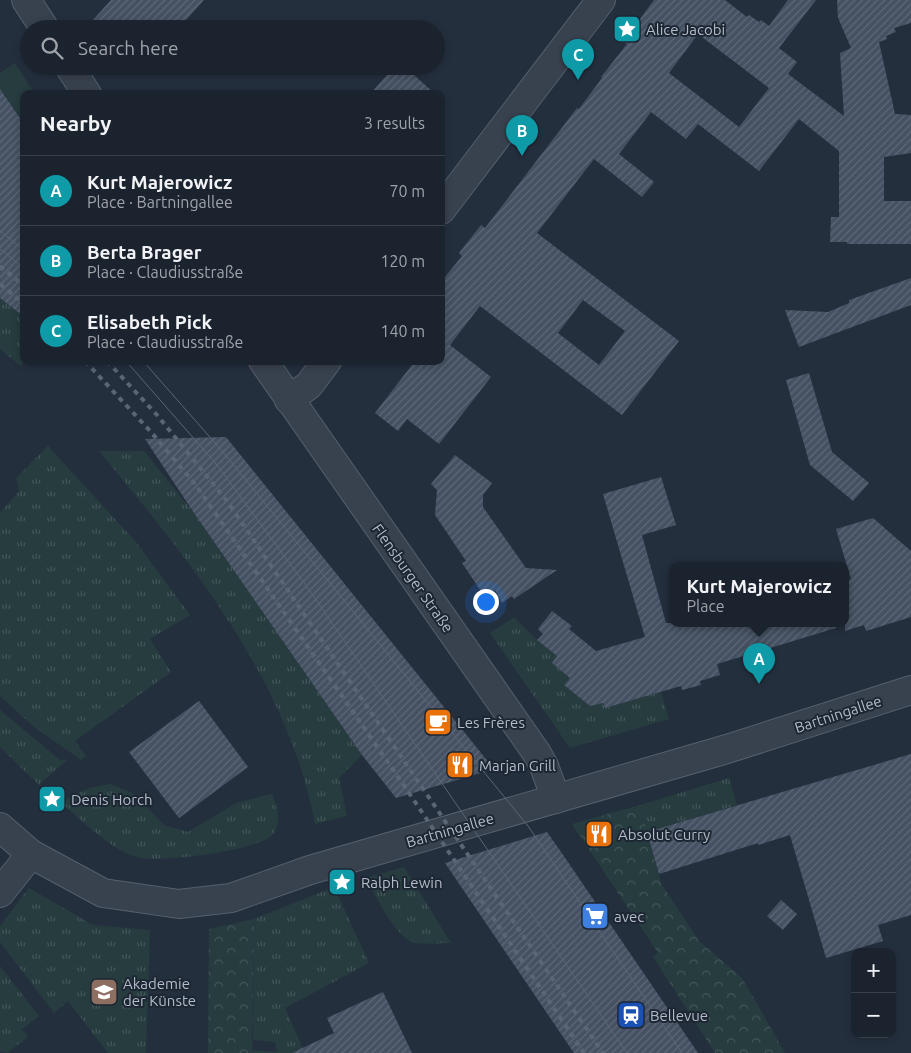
<!DOCTYPE html>
<html lang="en">
<head>
<meta charset="utf-8">
<style>
  body { margin:0; font-family:Ubuntu,sans-serif; background:#282f3a; color:#f1f3f6 }
  .controls { position:absolute; right:15px; bottom:15px; display:grid; overflow:hidden; border-radius:10px; box-shadow:0 2px 8px #0003 }
  .controls button { width:45px; height:45px; display:grid; place-items:center; padding:0; border:0; border-bottom:1px solid #39404a; background:#1b232e; color:#f1f3f6; font:25px sans-serif }
  .you { position:absolute; left:485px; top:601px; width:18px; height:18px; margin:-12px; border:4px solid #fff; border-radius:50%; background:#1a73e8; box-shadow:0 0 0 8px #1a73e833 }
  .badge { display:grid; place-items:center; width:32px; height:32px; border-radius:50%; background:#8ab4f8; color:#fff; font-size:16px; font-weight:700 }
  .pin { position:absolute; translate:-50% -41px; filter:drop-shadow(0 1px 2px #0008) }
  .pin::after { content:''; position:absolute; top:26px; width:18px; height:15px; background:inherit; clip-path:polygon(0 0,100% 0,50% 100%) }
  .popup { position:absolute; left:669px; top:562px; width:180px; height:65px; box-sizing:border-box; display:grid; place-content:center; border-radius:10px; background:#1b232e; filter:drop-shadow(0 1px 4px #0005); font-size:16px; white-space:nowrap; color:#a0a4aa }
  .popup b { font-size:19px; color:#f1f3f6 }
  .popup::after { content:''; position:absolute; left:50%; top:100%; margin-left:-10px; border:10px solid transparent; border-top-color:#1b232e }
  .list { margin:0; padding:0; list-style:none }
  h2 { display:flex; justify-content:space-between; align-items:center; height:65px; margin:0; padding:0 20px; font-size:21px }
  h2 small { font-size:16px; font-weight:400; color:#a0a4aa }
  .list li { display:grid; grid-template-columns:32px 1fr auto; gap:15px; align-items:center; box-sizing:border-box; height:70px; padding:0 20px; border-top:1px solid #39404a }
  .list b { display:block; font-size:19px; white-space:nowrap }
  .list p { margin:0; font-size:16px; white-space:nowrap; color:#a0a4aa }
  .list em { font-size:16px; font-style:normal; color:#a0a4aa }
  .icon { flex:none; width:28px; height:28px; fill:none; stroke:currentColor; stroke-width:2; stroke-linecap:round; stroke-linejoin:round }
  .map { position:relative; flex:none; width:911px; height:1053px; overflow:hidden }
  .search { position:absolute; background:#1b232e; box-shadow:0 2px 8px #0003; left:20px; top:20px; width:425px; height:55px; display:flex; align-items:center; gap:12px; box-sizing:border-box; padding:0 18px; border-radius:28px; color:#a0a4aa; font-size:19px }
  .panel { position:absolute; background:#1b232e; box-shadow:0 2px 8px #0003; left:20px; top:90px; width:425px; height:275px; border-radius:10px }
  .map>svg:first-child { display:block }
</style>
</head>
<body>
<div class="map">
<svg width="911" height="1053" viewBox="0 0 911 1053">
  <defs>
    <pattern id="grass-tufts" width="24" height="20" patternUnits="userSpaceOnUse" patternTransform="scale(1.25)"><rect width="24" height="20" fill="#263c3f"/><path d="M3 7l-1-3M5 7V3M7 7l1-3M15 17l-1-3M17 17v-4M19 17l1-3" fill="none" stroke="#435659"/></pattern>
    <pattern id="forest-crowns" width="20" height="18" patternUnits="userSpaceOnUse" patternTransform="scale(1.25)"><rect width="20" height="18" fill="#263c3f"/><path d="M2 6a3 3 0 1 1 6 0M12 15a3 3 0 1 1 6 0" fill="none" stroke="#435659"/></pattern>
    <pattern id="building-hatch" width="6" height="6" patternUnits="userSpaceOnUse" patternTransform="scale(1.25)"><rect width="6" height="6" fill="#455162"/><path d="M-1 1l2-2M0 6l6-6M5 7l2-2" fill="none" stroke="#5d6877"/></pattern>
  </defs>
  <rect width="100%" height="100%" fill="#242f3e"/>
  <!-- grass -->
  <g fill="url(#grass-tufts)">
    <polygon points="0,298 24,318 24,360 21,366 0,349"/>
    <polygon points="48,446 136,542 190,615 150,639 171,672 75,741 86,756 81,760 33,726 0,696 0,513 19,491 16,478"/>
    <path d="M 99,451 L 144,451 L 194,513 L 362,755 L 339,778 L 347,816 L 315,824 C 288,680 190,561 99,451 Z"/>
    <polygon points="514,617 537,640 557,656 552,663 570,678 564,685 590,706 603,703 605,708 661,692 669,719 570,748 490,633"/>
    <polygon points="0,710 60,760 67,760 39,785 0,747"/>
    <polygon points="729,778 737,805 647,832 640,805"/>
    <path d="M 111,784 L 134,794 L 164,825 L 188,832 L 236,803 L 272,794 C 277,806 282,822 273,834 C 260,851 162,862 141,858 C 113,853 81,819 60,802 L 89,788 Z"/>
    <path d="M 404,867 L 451,943 C 442,943 420,945 412,942 C 393,933 376,896 366,878 Z"/>
    <polygon points="334,887 369,963 285,1008 305,1053 252,1053 253,1050 277,1052 275,1042 253,1040 254,919"/>
    <polygon points="29,888 93,925 150,930 146,1053 108,1053 68,1001 54,1013 0,942 0,926"/>
    <polygon points="0,966 39,1016 22,1029 28,1037 7,1053 0,1051"/>
  </g>
  <!-- forest -->
  <g fill="url(#forest-crowns)">
    <polygon points="640,805 661,883 699,941 742,978 785,1053 715,1053 653,957 658,953 572,824"/>
    <polygon points="254,919 252,1053 208,1053 209,929"/>
  </g>
  <!-- garden -->
  <polygon fill="#263c3f" points="15,63 35,94 24,94 24,124 0,89 0,73"/>
  <!-- building -->
  <g fill="url(#building-hatch)" fill-rule="evenodd">
    <polygon points="111,0 204,0 178,29 102,29 93,20"/>
    <path d="M 654,0 L 725,0 L 747,17 L 749,15 L 759,22 L 761,20 L 769,26 L 788,0 L 816,0 L 779,48 L 797,62 L 788,74 L 844,116 L 840,53 L 851,48 L 838,18 L 837,0 L 911,0 L 911,23 L 894,28 L 896,32 L 886,36 L 887,39 L 879,42 L 895,114 L 911,115 L 911,153 L 884,157 L 884,201 L 911,201 L 911,244 L 847,244 L 847,242 L 830,242 L 831,217 L 839,217 L 839,151 L 799,119 L 759,171 L 698,124 L 686,139 L 651,112 L 619,154 L 654,182 L 642,197 L 594,159 L 537,233 L 679,341 L 622,415 L 480,306 L 450,345 L 491,377 L 439,444 L 407,419 L 398,431 L 375,413 L 415,361 L 441,361 L 441,282 L 462,256 L 459,253 L 481,225 L 485,228 L 577,108 L 579,109 L 602,78 L 601,77 L 627,44 L 623,42 ZM 698,34 L 769,88 L 739,127 L 669,73 ZM 583,300 L 625,331 L 599,365 L 558,333 Z"/>
    <polygon points="395,66 404,66 435,94 370,94"/>
    <polygon points="0,89 24,124 24,317 0,298"/>
    <polygon points="911,278 911,305 799,347 785,310 828,312 849,303 849,300"/>
    <polygon points="809,373 832,452 869,483 853,501 810,465 786,380"/>
    <polygon points="226,437 494,769 396,798 362,755 194,513 145,439"/>
    <polygon points="455,455 492,483 483,495 483,507 526,568 557,570 514,599 512,596 502,603 495,590 485,597 462,563 466,561 435,515 437,490 431,484"/>
    <polygon points="661,477 676,525 642,535 666,623 836,623 836,628 717,664 720,675 700,681 701,685 682,690 681,686 605,708 603,703 590,706 564,685 570,678 552,663 557,656 537,640 543,634 538,629 552,611 572,626 569,629 596,651 645,637 603,494"/>
    <polygon points="873,518 911,551 911,617 866,631 864,625 845,631 845,581 851,579 836,529"/>
    <polygon points="199,701 248,767 179,818 129,752"/>
    <polygon points="911,754 911,915 878,925 883,941 826,958 790,835 758,845 758,843 659,874 647,832"/>
    <polygon points="547,832 559,849 698,1053 574,1053 445,863"/>
    <polygon points="781,900 797,914 783,930 767,916"/>
    <polygon points="383,992 412,1053 292,1053 334,1033 327,1018"/>
  </g>
  <g fill="none" stroke-linecap="round" stroke-linejoin="round">
    <defs>
      <g id="minor">
        <polyline points="26,0 45,29"/>
        <polyline points="69,66 87,94"/>
        <polyline points="441,210 601,0"/>
        <polyline points="263,361 536,752 544,766 556,799"/>
        <polyline points="289,400 309,385 327,361"/>
        <polyline points="0,827 31,854 103,893 179,904 231,898 310,870 727,749 911,690"/>
        <polyline points="0,893 31,854"/>
      </g>
    </defs>
    <!-- minor casing -->
    <use href="#minor" stroke="#565f6c" stroke-width="30"/>
    <!-- minor -->
    <use href="#minor" stroke="#38414e" stroke-width="28"/>
    <!-- tram -->
    <g stroke="#5a6575" stroke-width="1">
      <polyline points="0,231 24,250"/>
      <polyline points="0,249 24,268"/>
      <polyline points="126,361 217,465 310,591 627,1053"/>
      <polyline points="143,361 223,452 528,826 682,1053"/>
    </g>
    <!-- rail -->
    <g stroke="#5a6575" stroke-width="4" stroke-dasharray="5 5" stroke-linecap="butt">
      <polyline points="0,266 24,286"/>
      <polyline points="0,284 24,304"/>
      <polyline points="85,361 151,432 195,484 405,787 584,1053"/>
      <polyline points="107,361 157,415 227,501 603,1053"/>
    </g>
  </g>
  <!-- icons -->
  <defs>
    <symbol id="sight-square" viewBox="-11 -11 22 22"><rect x="-9" y="-9" width="18" height="18" rx="4" fill="#0f9aa8" stroke="#1d2633"/><path d="M0-6L1.8-2.2L6-1.7L2.9 1.2L3.7 5.4L0 3.3L-3.7 5.4L-2.9 1.2L-6-1.7L-1.8-2.2Z" fill="#fff"/></symbol>
    <symbol id="cafe-square" viewBox="-11 -11 22 22"><rect x="-9" y="-9" width="18" height="18" rx="4" fill="#e8710a" stroke="#1d2633"/><path d="M-5.5-4.5H6V0H3Q3 3.5 0 3.5H-2.5Q-5.5 3.5-5.5 0ZM3-3.2v2h1.7v-2ZM-6 4.5H4V6H-6Z" fill="#fff"/></symbol>
    <symbol id="restaurant-square" viewBox="-11 -11 22 22"><rect x="-9" y="-9" width="18" height="18" rx="4" fill="#e8710a" stroke="#1d2633"/><path d="M-5-6h1v4h1v-4h1v4h1v-4h1v5L-1.5 .5V6h-2V.5L-5-1ZM5-6V6H3V1.5H1.5Q1.5-4 5-6Z" fill="#fff"/></symbol>
    <symbol id="supermarket-square" viewBox="-11 -11 22 22"><rect x="-9" y="-9" width="18" height="18" rx="4" fill="#3f7fe0" stroke="#1d2633"/><path d="M-6-5.5h2.5l.6 2H6L4.5 2H-2.5L-4.4-4H-6ZM-1.5 3.2a1.3 1.3 0 1 0 .1 0ZM3 3.2a1.3 1.3 0 1 0 .1 0Z" fill="#fff"/></symbol>
    <symbol id="university-square" viewBox="-11 -11 22 22"><rect x="-9" y="-9" width="18" height="18" rx="4" fill="#8d6e63" stroke="#1d2633"/><path d="M0-5L7-2L0 1L-7-2ZM-4 1L0 2.5L4 1V4Q0 6-4 4Z" fill="#fff"/></symbol>
    <symbol id="station-square" viewBox="-11 -11 22 22"><rect x="-9" y="-9" width="18" height="18" rx="4" fill="#1a4fb4" stroke="#1d2633"/><path d="M-3-6H3Q5-6 5-4V2Q5 4 3 4L4.5 6H3L1.5 4h-3L-3 6H-4.5L-3 4Q-5 4-5 2V-4Q-5-6-3-6ZM-3.5-4v3h7v-3ZM-3.5 1v1.5H-2V1ZM2 1v1.5H3.5V1Z" fill="#fff"/></symbol>
  </defs>
  <g fill-rule="evenodd">
    <use href="#sight-square" x="611" y="13" width="32" height="32"/>
    <use href="#cafe-square" x="422" y="706" width="32" height="32"/>
    <use href="#restaurant-square" x="444" y="749" width="32" height="32"/>
    <use href="#sight-square" x="36" y="783" width="32" height="32"/>
    <use href="#restaurant-square" x="583" y="818" width="32" height="32"/>
    <use href="#sight-square" x="326" y="866" width="32" height="32"/>
    <use href="#supermarket-square" x="579" y="900" width="32" height="32"/>
    <use href="#university-square" x="88" y="976" width="32" height="32"/>
    <use href="#station-square" x="615" y="999" width="32" height="32"/>
  </g>
  <g text-anchor="middle" dominant-baseline="central" stroke-width="4" stroke-linejoin="round" paint-order="stroke">
    <!-- poi labels -->
    <g font-size="15" fill="#b4bcc9" stroke="#1d2633" text-anchor="start">
      <text x="646" y="29">Alice Jacobi</text>
      <text x="457" y="722">Les Frères</text>
      <text x="479" y="765">Marjan Grill</text>
      <text x="71" y="799">Denis Horch</text>
      <text x="618" y="834">Absolut Curry</text>
      <text x="361" y="882">Ralph Lewin</text>
      <text x="614" y="916">avec</text>
      <text x="123" y="983">Akademie<tspan x="123" dy="17">der Künste</tspan></text>
      <text x="650" y="1015">Bellevue</text>
    </g>
    <!-- street labels -->
    <g font-size="15" fill="#b4bcc9" stroke="#1d2633">
      <text transform="translate(413 578) rotate(55)">Flensburger Straße</text>
      <text transform="translate(838 714) rotate(-18)">Bartningallee</text>
      <text transform="translate(450 830) rotate(-16)">Bartningallee</text>
    </g>
  </g>
</svg>
<div class="controls">
<button>+</button>
<button>−</button>
</div>
<div class="you"></div>
<div class="pin badge" style="left:759px;top:684px;background:#0f9aa8">A</div>
<div class="popup"><b>Kurt Majerowicz</b>Place</div>
<div class="pin badge" style="left:522px;top:156px;background:#0f9aa8">B</div>
<div class="pin badge" style="left:578px;top:80px;background:#0f9aa8">C</div>
<div class="search"><svg class="icon" aria-label="search" viewBox="0 0 24 24"><circle cx="10" cy="10" r="6"/><path d="M15 15l6 6"/></svg>Search here</div>
<section class="panel">
<h2>Nearby<small>3 results</small></h2>
<ul class="list">
<li><span class="badge" style="background:#0f9aa8">A</span><div><b>Kurt Majerowicz</b><p>Place · Bartningallee</p></div><em>70 m</em></li>
<li><span class="badge" style="background:#0f9aa8">B</span><div><b>Berta Brager</b><p>Place · Claudiusstraße</p></div><em>120 m</em></li>
<li><span class="badge" style="background:#0f9aa8">C</span><div><b>Elisabeth Pick</b><p>Place · Claudiusstraße</p></div><em>140 m</em></li>
</ul>
</section>
</div>
</body>
</html>
